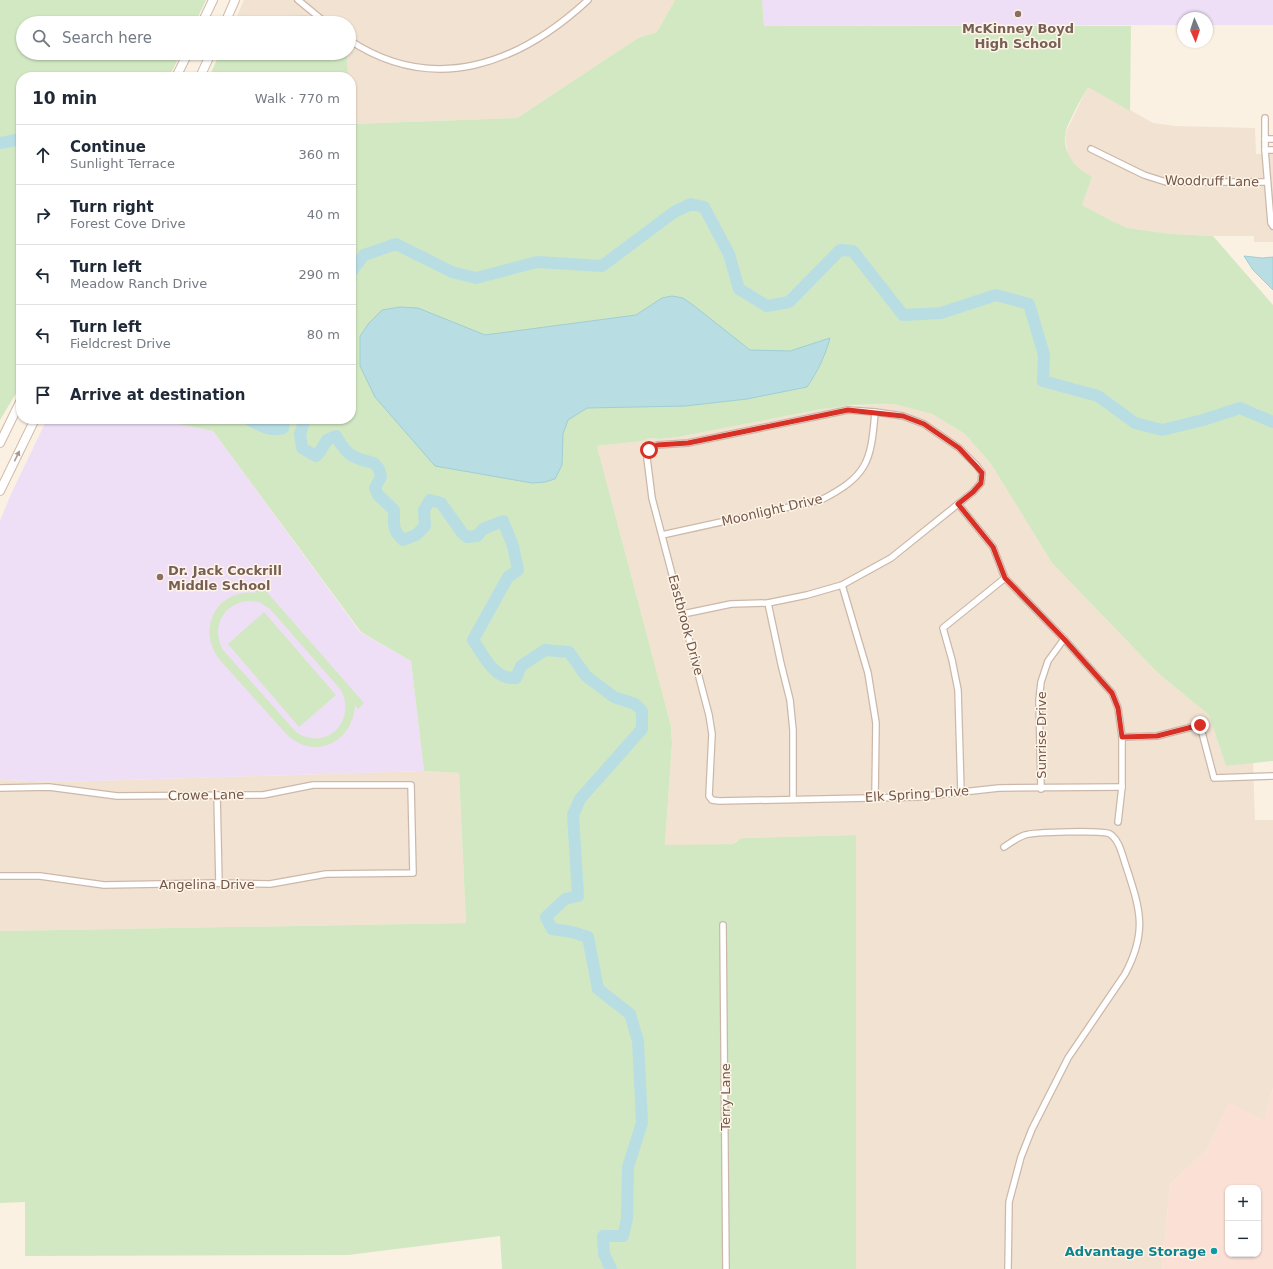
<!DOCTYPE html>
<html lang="en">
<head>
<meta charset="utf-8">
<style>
  body { margin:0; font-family:"DejaVu Sans",sans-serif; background:#f2f2f3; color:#1f2937 }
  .controls { position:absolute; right:12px; bottom:12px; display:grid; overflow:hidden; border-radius:8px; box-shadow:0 1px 3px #0004 }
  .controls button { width:36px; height:36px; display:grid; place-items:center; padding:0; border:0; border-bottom:1px solid #e0e1e3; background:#fff; color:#1f2937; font:20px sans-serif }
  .compass { position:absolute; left:1177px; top:12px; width:36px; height:36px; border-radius:50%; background:#fff; box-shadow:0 1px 3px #0004; rotate:177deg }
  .stop { position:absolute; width:12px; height:12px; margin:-9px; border:3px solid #d93025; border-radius:50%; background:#fff }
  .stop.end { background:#d93025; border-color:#fff; box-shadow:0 1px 4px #0008 }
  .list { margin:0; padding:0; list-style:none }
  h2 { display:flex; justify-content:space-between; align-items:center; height:52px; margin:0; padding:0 16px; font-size:17px }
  h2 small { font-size:13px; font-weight:400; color:#747a83 }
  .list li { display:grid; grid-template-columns:26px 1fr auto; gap:12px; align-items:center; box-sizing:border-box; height:60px; padding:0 16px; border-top:1px solid #e0e1e3 }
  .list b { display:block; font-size:15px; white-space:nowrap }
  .list p { margin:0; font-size:13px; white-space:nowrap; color:#747a83 }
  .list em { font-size:13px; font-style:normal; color:#747a83 }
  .icon { flex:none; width:22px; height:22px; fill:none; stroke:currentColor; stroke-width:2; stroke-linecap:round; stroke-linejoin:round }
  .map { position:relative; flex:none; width:1273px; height:1269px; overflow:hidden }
  .search { position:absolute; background:#fff; box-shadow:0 1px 3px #0004; left:16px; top:16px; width:340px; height:44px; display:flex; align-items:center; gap:10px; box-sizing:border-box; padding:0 14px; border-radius:22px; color:#747a83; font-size:15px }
  .panel { position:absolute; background:#fff; box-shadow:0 1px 3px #0004; left:16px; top:72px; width:340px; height:352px; border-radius:16px }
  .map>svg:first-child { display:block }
</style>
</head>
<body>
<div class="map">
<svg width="1273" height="1269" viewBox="0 0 1273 1269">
  <rect width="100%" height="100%" fill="#fbf1e2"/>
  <!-- residential -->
  <g fill="#f2e2d1">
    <polygon points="244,0 675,0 657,32 638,38 517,118 351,124 351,77 348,77 347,53 349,53 349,23 318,23 307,15 236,18"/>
    <polygon points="1088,86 1153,123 1175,126 1255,128 1256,154 1273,154 1273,242 1254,242 1254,236 1213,236 1171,234 1128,228 1114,222 1082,205 1092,177 1080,170 1068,156 1065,134"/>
    <polygon points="894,404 932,414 965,434 991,464 1052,563 1159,674 1209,715 1226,766 1253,763 1255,820 1273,820 1273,1088 1265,1121 1229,1103 1207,1150 1170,1184 1162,1269 856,1269 856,835 745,838 736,841 733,844 665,846 672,743 671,726 597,446 642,441 649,438 660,439 678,437 833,407"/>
    <polygon points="424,771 459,773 466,923 0,931 0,780 61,782"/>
  </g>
  <!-- commercial -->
  <path fill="#fbe0d6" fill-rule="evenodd" d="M 1273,1088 L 1273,1269 L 1162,1269 L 1170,1184 L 1207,1150 L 1229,1102 L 1265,1121 ZM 1228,1188 L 1258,1188 L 1258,1254 L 1228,1254 Z"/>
  <!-- education -->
  <g fill="#eedff7">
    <polygon points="762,0 1273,0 1273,25 1207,25 1207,18 1183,18 1183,25 764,26"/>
    <polygon points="47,419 153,419 213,431 360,632 411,661 424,771 61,782 0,780 0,521 11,494"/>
  </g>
  <!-- green -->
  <g fill="#d2e8c2" fill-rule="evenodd">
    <polygon points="0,0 206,0 195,23 23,23 23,53 181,53 169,77 21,77 21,385 0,420"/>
    <path d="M 675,0 L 762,0 L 764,26 L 1131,26 L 1130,111 L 1088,87 C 1083,95 1065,128 1065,135 C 1064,156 1075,167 1092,177 L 1082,205 L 1114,222 L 1128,228 L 1171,234 L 1213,236 L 1273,305 L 1273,417 L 1254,407 L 1268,418 L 1273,420 L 1273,761 L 1226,766 L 1209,715 L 1159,674 L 1052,563 L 991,464 L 965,434 L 932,414 L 894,404 L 854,405 L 822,409 L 678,437 L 660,439 L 649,438 L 642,441 L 597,446 L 671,726 L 672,743 L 665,845 L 733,844 L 740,839 L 745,838 L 856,835 L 856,1269 L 502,1269 L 500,1236 L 348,1255 L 25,1256 L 25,1202 L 0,1203 L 0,931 L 466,923 L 459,773 L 424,771 L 411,661 L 361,632 L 213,431 L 153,419 L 351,419 L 351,124 L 517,118 L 638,38 L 657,32 Z"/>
    <polygon points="307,15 318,23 233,23 236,18"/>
    <polygon points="220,53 347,53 348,77 209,77"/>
    <path d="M 259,583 L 364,703 L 358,709 L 355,705 C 353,742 316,760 288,736 L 219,659 C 196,629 217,588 256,593 L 253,589 ZM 246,601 L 259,602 L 270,609 L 341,690 C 357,722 325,752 296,732 L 223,650 C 211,629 222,605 246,601 Z"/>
    <polygon points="264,612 336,695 299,727 228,644"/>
  </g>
  <!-- water -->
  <g fill="#b8dee4" stroke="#9fced5">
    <polygon points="1244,256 1262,258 1273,257 1273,290 1253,270"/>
    <path d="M 672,296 L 683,298 L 693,305 L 750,350 L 790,351 L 830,338 C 825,356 818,371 807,387 L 747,399 L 685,406 L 587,408 L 568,420 L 563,434 L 562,465 L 555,479 L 545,482 L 532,483 L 435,466 L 375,397 L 360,366 L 360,336 L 369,323 L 382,310 L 400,307 L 418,308 L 485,335 L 636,315 L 662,298 Z"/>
  </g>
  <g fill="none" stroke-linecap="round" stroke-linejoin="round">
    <!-- river -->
    <g stroke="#b8dee4" stroke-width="12">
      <polyline points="0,143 21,139"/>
      <polyline points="351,272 364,255 396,244 452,272 476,278 537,262 602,266 674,212 691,204 704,207 729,254 739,289 767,306 789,302 840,250 853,251 903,315 941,313 996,295 1029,304 1044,355 1043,381 1098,396 1135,423 1162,430 1203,420 1240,408 1273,422"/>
      <path d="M 248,419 C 259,425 270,432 283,428 L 284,419"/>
      <path d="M 305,419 L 300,434 L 302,448 L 316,456 L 319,453 L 327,440 L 336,436 C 347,456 353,458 374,463 L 379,469 L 381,477 L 375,488 L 378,495 L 394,510 C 394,524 392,530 403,540 L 416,535 L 425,526 L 424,510 L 430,500 L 441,503 L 463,534 L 467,537 L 477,536 L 483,529 L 503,521 L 513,546 L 518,570 L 508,577 L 473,640 C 484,656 494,680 516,678 L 521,666 L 545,650 L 569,652 L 586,676 L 614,697 L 635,704 L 642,711 L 642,729 L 580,799 L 573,815 L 578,896 L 565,899 L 546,917 L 552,929 L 572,932 L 588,937 L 598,989 L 630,1014 L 638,1041 L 642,1123 L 628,1167 L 627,1219 L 623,1236 L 603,1236 L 604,1254 L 611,1269"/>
    </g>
    <defs>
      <g id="street">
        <polyline points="298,0 326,23"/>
        <path d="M 349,40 C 434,96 519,64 588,0"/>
        <polyline points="1265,118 1265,150 1271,223 1273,226"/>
        <polyline points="1265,139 1273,139"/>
        <polyline points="1091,149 1144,175 1166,182 1267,182"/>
        <polyline points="1265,150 1273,150"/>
        <polyline points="958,504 993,547 1005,578 1064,639 1112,693 1118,708 1122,737 1122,787 1118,822"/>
        <path d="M 662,535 L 821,500 C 867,476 871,463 875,412"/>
        <polyline points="842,585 868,673 876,723 875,797"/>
        <polyline points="768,603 781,664 790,700 793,730 793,799"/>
        <polyline points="683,614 731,604 768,603 807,595 842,585 891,558 973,492 981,483 982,473 977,466 959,448 924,424 903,416 875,412 848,410 688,443 657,445 649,450 647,458 652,498 709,715 712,734 709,796 712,800 719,801 917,797 999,788 1122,787"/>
        <polyline points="1122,737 1157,736 1200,725 1214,778 1273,776"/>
        <polyline points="0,788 49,787 117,796 263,795 313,785 411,785 413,873 326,874 270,884 219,883 104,885 40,876 0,876"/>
        <polyline points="1041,789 1039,700 1041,682 1048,661 1064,639"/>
        <polyline points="961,792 958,690 952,660 943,628 1005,578"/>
        <polyline points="217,795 219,883"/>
        <path d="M 1004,847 C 1010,843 1018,837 1025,835 C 1033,832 1104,830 1110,834 C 1120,841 1122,855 1126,866 C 1140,909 1148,931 1125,974 L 1068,1058 L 1032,1129 L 1021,1157 L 1009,1202 L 1008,1269"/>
        <polyline points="723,925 726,1269"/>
      </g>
      <g id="secondary">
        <polyline points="202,23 213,0"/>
        <polyline points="225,23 235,0"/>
        <polyline points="176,77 188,53"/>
        <polyline points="200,77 211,53"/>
        <polyline points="0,443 21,400"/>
        <polyline points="0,491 35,419"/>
      </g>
    </defs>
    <!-- street casing -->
    <use href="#street" stroke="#ccb8aa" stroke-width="8"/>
    <!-- secondary casing -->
    <use href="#secondary" stroke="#d1baaa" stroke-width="10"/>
    <!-- street -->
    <use href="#street" stroke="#fff" stroke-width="5.5"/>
    <!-- secondary -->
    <use href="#secondary" stroke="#fff" stroke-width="8"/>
  </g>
  <!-- one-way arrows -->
  <defs><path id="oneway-solid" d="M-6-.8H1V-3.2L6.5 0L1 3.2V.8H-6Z"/></defs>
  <use fill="#aa9a92" href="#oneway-solid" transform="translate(17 456) rotate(-64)"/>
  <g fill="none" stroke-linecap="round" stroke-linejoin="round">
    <!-- route -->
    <polyline stroke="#d93025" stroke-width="5" points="649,450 657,445 688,443 848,410 903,416 924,424 959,448 976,466 982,473 981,483 973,492 958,504 993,547 1005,578 1064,639 1112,693 1118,708 1122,737 1157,736 1200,725"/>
  </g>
  <!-- markers -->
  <g fill="#8d6e63" stroke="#fef5e8" stroke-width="1.5">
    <circle cx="1018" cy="14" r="4"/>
    <circle cx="160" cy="577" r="4"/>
  </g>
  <circle fill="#0f9aa8" stroke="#fef5e8" stroke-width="1.5" cx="1214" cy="1251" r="4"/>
  <g text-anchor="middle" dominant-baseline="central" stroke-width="3" stroke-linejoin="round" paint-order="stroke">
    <!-- education labels -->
    <g font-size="13" font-weight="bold" fill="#785e54" stroke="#fef5e8">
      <text x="1018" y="28">McKinney Boyd<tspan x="1018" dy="15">High School</tspan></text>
      <text x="168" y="570" text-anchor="start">Dr. Jack Cockrill<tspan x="168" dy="15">Middle School</tspan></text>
    </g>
    <!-- street labels -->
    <g font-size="13" fill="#72574a" stroke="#fef5e8">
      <text transform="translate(1212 181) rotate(1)">Woodruff Lane</text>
      <text transform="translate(772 510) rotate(-13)">Moonlight Drive</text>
      <text transform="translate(686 625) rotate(75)">Eastbrook Drive</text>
      <text transform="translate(1041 735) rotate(-90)">Sunrise Drive</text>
      <text transform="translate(917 794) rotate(-4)">Elk Spring Drive</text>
      <text transform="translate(206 795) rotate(-1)">Crowe Lane</text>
      <text x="207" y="884">Angelina Drive</text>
      <text transform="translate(725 1097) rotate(-90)">Terry Lane</text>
    </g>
    <!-- culture labels -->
    <g font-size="13" font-weight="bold" fill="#0d838f" stroke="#fef5e8" text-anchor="end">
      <text x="1206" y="1251">Advantage Storage</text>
    </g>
  </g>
</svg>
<div class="controls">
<button>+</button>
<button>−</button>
</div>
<svg class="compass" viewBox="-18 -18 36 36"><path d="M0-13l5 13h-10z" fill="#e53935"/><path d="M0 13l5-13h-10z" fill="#747a83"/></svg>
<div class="stop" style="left:649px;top:450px"></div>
<div class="stop end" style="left:1200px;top:725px"></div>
<div class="search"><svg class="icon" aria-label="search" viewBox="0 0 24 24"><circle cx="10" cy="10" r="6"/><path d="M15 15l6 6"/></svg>Search here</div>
<section class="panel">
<h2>10 min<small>Walk · 770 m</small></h2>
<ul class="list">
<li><svg class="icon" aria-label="ahead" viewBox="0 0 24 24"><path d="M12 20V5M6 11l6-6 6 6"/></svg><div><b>Continue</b><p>Sunlight Terrace</p></div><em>360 m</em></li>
<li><svg class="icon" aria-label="right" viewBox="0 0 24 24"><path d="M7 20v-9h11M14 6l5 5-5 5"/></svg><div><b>Turn right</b><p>Forest Cove Drive</p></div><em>40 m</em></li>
<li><svg class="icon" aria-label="left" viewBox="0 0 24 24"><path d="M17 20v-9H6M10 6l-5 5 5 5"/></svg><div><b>Turn left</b><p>Meadow Ranch Drive</p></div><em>290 m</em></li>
<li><svg class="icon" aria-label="left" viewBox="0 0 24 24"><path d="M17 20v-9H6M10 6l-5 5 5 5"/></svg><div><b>Turn left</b><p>Fieldcrest Drive</p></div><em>80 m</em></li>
<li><svg class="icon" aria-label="arrive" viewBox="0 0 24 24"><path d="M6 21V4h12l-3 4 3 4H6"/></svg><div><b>Arrive at destination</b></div></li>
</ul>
</section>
</div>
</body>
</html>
